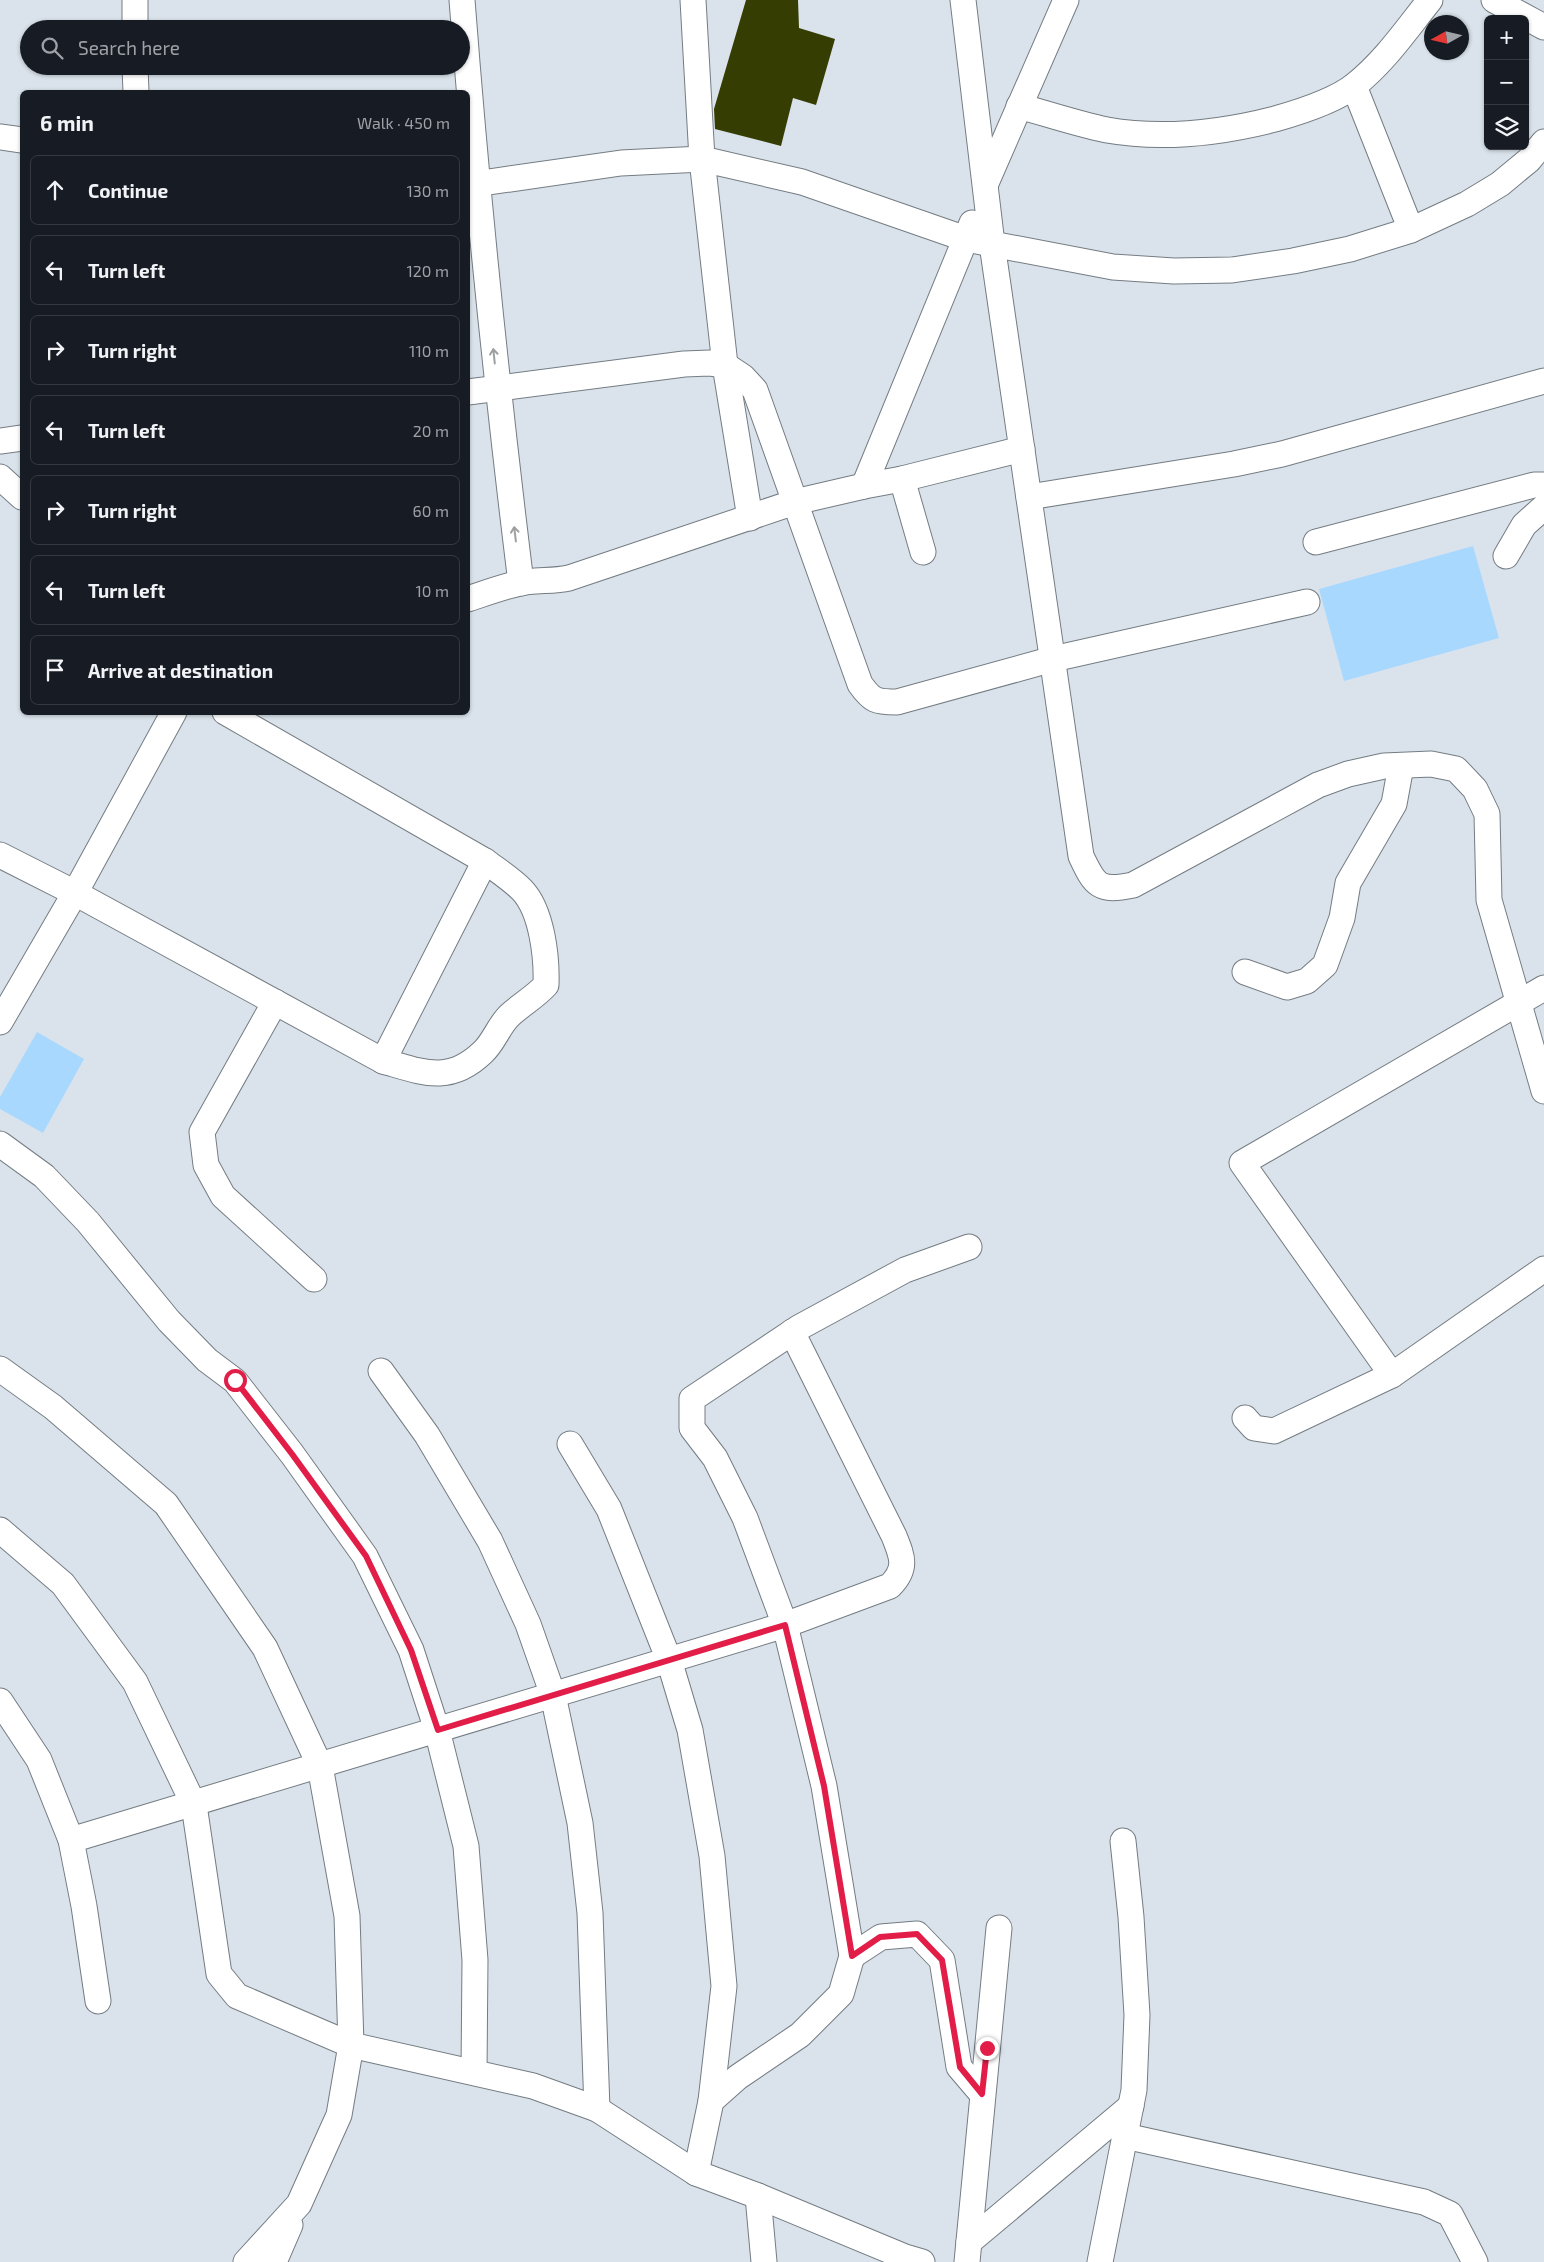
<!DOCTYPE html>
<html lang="en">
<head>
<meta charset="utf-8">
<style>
  body { margin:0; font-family:"Exo 2",sans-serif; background:#20242c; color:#f1f3f6 }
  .controls { position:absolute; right:15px; top:15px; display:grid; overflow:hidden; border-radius:8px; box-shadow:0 1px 4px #0004 }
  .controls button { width:45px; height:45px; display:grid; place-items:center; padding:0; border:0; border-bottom:1px solid #363941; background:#171b24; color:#f1f3f6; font:25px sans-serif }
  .compass { position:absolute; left:1424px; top:15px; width:45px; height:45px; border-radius:50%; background:#171b24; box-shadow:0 1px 4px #0004; rotate:262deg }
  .stop { position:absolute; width:15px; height:15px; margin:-11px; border:4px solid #e11d48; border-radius:50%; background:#fff }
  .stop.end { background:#e11d48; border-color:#fff; box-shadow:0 1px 5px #0008 }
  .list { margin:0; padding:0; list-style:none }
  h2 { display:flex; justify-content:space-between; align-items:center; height:65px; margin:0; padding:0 20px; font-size:21px }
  h2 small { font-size:16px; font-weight:400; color:#9ea1a6 }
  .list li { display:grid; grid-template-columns:32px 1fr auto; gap:15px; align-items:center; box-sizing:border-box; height:70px; margin:0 10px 10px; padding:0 10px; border:1px solid #363941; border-radius:8px }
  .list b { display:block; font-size:19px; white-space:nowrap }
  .list em { font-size:16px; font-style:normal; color:#9ea1a6 }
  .icon { flex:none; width:28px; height:28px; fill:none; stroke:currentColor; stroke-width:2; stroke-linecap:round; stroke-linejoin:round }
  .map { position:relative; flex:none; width:1544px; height:2262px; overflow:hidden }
  .search { position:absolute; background:#171b24; box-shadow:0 1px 4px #0004; left:20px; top:20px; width:450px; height:55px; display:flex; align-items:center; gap:12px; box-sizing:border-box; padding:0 18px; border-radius:28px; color:#9ea1a6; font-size:19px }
  .panel { position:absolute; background:#171b24; box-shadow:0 1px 4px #0004; left:20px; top:90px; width:450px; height:625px; border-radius:8px }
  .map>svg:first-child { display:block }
</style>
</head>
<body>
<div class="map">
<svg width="1544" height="2262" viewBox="0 0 1544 2262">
  <rect width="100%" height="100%" fill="#dae3eb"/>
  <!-- green -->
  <g fill="#a9d8ff">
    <polygon points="1473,546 1499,638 1344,681 1319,589"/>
    <polygon points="37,1032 84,1059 43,1133 0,1109 0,1097"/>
  </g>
  <!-- building -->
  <polygon fill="#363d02" points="746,0 798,0 799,28 835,39 816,105 793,98 781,146 715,129 714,109"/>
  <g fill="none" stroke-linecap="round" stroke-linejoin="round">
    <defs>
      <g id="minor">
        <polyline points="135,0 135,29"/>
        <path d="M 462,0 C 477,195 497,389 521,583"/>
        <polyline points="693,0 702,159 725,365 750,518"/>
        <path d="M 963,0 L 992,244 L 1081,856 C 1095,886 1099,892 1133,885 L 1318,785 L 1348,774 L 1384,766 L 1431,764 L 1456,769 L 1475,789 L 1487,814 L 1489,900 L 1544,1091"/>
        <polyline points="1494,0 1544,27"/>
        <polyline points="135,66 136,92"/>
        <polyline points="1354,86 1411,230"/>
        <path d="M 1019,106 C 1048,114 1078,124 1107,130 C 1164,140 1220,133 1275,119 C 1300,112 1335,101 1355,85 C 1385,61 1406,30 1430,0"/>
        <polyline points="0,137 22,140"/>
        <polyline points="986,183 1066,0"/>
        <polyline points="468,185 621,163 702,159 802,182 966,239 1113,267 1174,271 1232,270 1293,261 1350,249 1411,230 1467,204 1500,184 1529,160 1544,142"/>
        <polyline points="972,223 864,486 902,479 1022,449"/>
        <path d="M 468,392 L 684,364 L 710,363 L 725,365 L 743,377 L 755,390 L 860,684 C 872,701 876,702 897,702 L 1053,659 L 1307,602"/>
        <polyline points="0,441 22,438"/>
        <polyline points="0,477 22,497"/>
        <polyline points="902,479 923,552"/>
        <polyline points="1029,497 1234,464 1282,454 1544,381"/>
        <polyline points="1316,542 1534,485 1544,485"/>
        <polyline points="1506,556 1524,525 1544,507"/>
        <path d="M 468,599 C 483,594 499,588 516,584 C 534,579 551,582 569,578 L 795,502 L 864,486"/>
        <path d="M 0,855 L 75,893 L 383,1061 C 422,1072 449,1085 483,1052 C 494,1042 499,1025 510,1015 C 522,1004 535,997 546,985 C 547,957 542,911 522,890 C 511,879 497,870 485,861 L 225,712"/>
        <polyline points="1245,972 1287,987 1307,981 1325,965 1342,918 1348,883 1394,804 1401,766"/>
        <polyline points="275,1002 202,1132 206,1165 223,1196 314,1279"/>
        <polyline points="0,1022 75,893 174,712"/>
        <polyline points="383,1061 485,861"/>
        <polyline points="0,1144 44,1176 88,1222 169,1321 207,1360 235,1381 292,1454 365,1556 411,1650 437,1730 466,1846 475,1960 474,2072"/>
        <polyline points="0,1369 53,1407 166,1504 265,1648 320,1766 347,1916 351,2045 339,2115 299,2204 246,2262"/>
        <polyline points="381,1371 427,1435 490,1541 528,1624 553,1695 580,1823 590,1913 597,2109"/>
        <polyline points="1392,1375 1242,1163 1544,988"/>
        <polyline points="1245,1418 1254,1428 1274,1431 1392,1375 1544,1269"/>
        <polyline points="570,1444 609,1509 669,1660 690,1730 712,1856 724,1986 711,2101 696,2173"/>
        <polyline points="0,1530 63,1584 135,1682 194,1805 219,1974 237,1996 351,2045 533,2086 597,2109 696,2173 758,2196 905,2257 922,2262"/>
        <polyline points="0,1701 39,1760 71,1840 84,1906 98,2001"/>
        <path d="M 71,1840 L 785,1625 L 890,1586 C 908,1568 902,1556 894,1536 L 792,1332"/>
        <polyline points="852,1956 881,1937 917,1934 942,1960 959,2067 982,2094"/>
        <polyline points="711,2101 738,2077 800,2035 841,1994 852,1956 824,1786 785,1625 745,1518 715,1458 692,1428 692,1399 800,1327 905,1270 969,1247"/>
        <polyline points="1125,2136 1424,2202 1450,2214 1475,2262"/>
        <polyline points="758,2196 764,2262"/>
        <polyline points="969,2242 1131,2106"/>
        <polyline points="274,2262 290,2225"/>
        <polyline points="967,2262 999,1928"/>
        <polyline points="1100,2262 1134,2090 1137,2015 1131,1917 1123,1841"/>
      </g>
    </defs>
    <!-- minor casing -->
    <use href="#minor" stroke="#747c83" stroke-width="27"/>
    <!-- minor -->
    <use href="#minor" stroke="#fff" stroke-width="25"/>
  </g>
  <!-- one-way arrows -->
  <defs><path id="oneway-shaft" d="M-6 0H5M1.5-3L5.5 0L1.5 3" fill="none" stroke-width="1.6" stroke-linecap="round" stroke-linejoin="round" transform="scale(1.25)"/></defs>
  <g stroke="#9d9fa0">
    <use href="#oneway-shaft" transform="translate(494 356) rotate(-96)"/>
    <use href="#oneway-shaft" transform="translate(515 534) rotate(-97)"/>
  </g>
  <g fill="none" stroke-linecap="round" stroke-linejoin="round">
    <!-- route -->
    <polyline stroke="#e11d48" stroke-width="6" points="235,1380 292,1454 366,1556 411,1650 438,1730 785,1625 824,1786 852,1956 880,1937 917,1934 942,1960 960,2067 982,2094 987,2048"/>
  </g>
</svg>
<div class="controls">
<button>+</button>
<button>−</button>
<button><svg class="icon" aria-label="layers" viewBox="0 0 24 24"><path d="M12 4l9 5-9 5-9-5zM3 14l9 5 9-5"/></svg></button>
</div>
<svg class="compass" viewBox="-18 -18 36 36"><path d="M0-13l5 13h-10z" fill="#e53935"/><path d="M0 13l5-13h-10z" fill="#9ea1a6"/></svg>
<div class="stop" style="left:235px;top:1380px"></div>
<div class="stop end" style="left:987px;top:2048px"></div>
<div class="search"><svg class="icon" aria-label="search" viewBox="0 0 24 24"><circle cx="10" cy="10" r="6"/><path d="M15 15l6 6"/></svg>Search here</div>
<section class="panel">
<h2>6 min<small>Walk · 450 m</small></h2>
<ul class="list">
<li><svg class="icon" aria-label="ahead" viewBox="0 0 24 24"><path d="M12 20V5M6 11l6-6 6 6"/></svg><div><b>Continue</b></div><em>130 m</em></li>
<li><svg class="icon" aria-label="left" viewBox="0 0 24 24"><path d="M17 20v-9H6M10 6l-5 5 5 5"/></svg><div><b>Turn left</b></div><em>120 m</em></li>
<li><svg class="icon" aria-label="right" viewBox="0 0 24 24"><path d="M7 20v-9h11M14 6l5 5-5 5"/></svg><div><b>Turn right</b></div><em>110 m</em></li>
<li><svg class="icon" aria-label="left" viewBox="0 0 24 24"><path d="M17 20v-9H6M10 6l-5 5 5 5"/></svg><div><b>Turn left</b></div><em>20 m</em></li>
<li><svg class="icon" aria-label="right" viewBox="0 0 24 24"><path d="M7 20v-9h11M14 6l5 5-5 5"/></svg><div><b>Turn right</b></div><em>60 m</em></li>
<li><svg class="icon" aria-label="left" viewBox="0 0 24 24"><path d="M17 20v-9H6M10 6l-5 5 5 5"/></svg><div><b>Turn left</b></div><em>10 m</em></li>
<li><svg class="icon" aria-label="arrive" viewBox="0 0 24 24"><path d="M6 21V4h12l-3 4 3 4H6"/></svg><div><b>Arrive at destination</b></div></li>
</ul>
</section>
</div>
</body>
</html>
